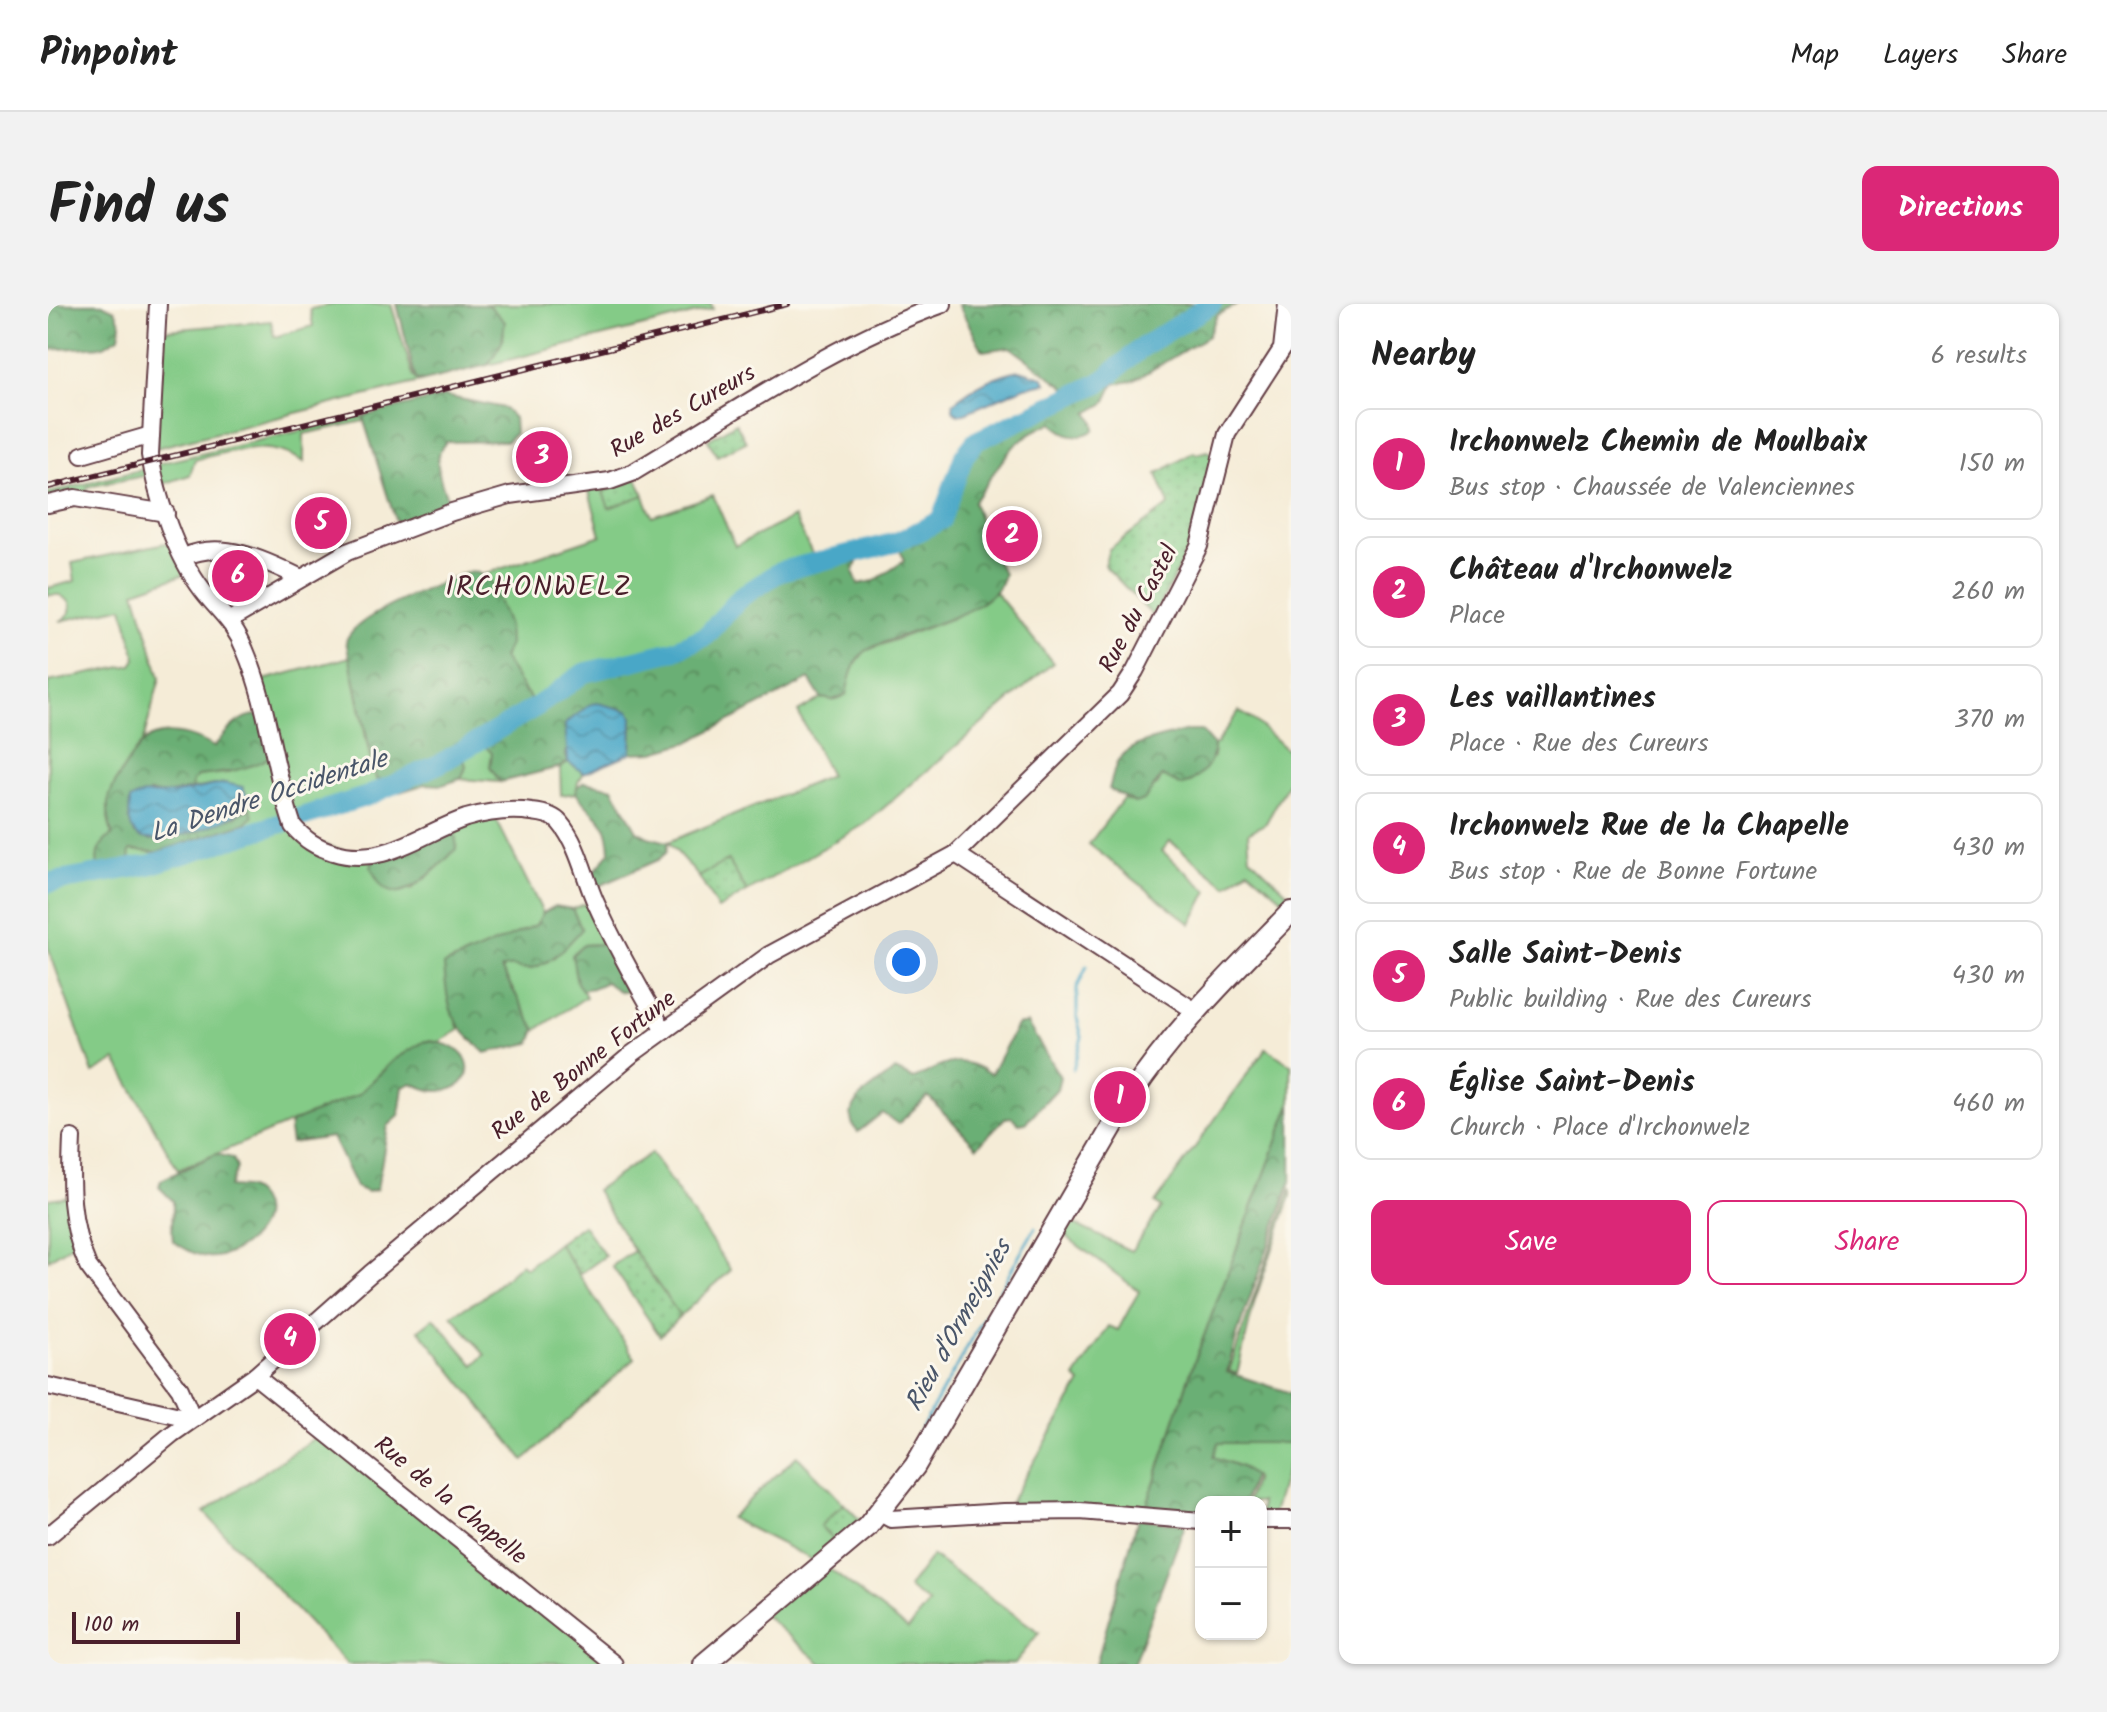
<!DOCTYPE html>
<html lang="en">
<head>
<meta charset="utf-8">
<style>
  body { margin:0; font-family:Kalam,sans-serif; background:#f2f2f2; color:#222 }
  .controls { position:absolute; right:24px; bottom:24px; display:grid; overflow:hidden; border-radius:16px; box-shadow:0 2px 6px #0004 }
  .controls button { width:72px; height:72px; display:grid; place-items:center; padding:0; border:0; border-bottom:2px solid #e0e0e0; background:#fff; color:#222; font:40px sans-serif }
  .scale { position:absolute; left:24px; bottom:20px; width:168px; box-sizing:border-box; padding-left:8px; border:4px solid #4a1f2b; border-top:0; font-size:22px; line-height:28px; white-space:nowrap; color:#4a1f2b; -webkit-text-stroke:6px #fbf7ec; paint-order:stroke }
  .you { position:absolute; left:858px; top:658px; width:28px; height:28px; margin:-20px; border:6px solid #fff; border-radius:50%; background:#1a73e8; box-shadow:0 0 0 12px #1a73e833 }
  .badge { display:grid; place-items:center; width:52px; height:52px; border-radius:50%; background:#db2777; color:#fff; font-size:26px; font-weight:700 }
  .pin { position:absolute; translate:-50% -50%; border:4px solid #fff; box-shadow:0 2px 8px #0006 }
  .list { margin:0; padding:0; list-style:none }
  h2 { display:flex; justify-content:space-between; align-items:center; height:104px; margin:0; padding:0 32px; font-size:34px }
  h2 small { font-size:26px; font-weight:400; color:#767676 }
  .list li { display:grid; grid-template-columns:52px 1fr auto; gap:24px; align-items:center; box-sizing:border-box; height:112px; margin:0 16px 16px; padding:0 16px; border:2px solid #e0e0e0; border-radius:16px }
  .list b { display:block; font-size:30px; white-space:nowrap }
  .list p { margin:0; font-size:26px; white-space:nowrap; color:#767676 }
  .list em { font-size:26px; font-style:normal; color:#767676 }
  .actions { display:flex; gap:16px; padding:24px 32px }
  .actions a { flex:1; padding:18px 0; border:2px solid #db2777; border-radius:16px; text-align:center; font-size:28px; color:#db2777 }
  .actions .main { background:#db2777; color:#fff }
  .map { position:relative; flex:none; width:1243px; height:1360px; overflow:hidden; border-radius:16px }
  header { display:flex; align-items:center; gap:48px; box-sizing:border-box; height:112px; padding:0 40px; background:#fff; border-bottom:2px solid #e0e0e0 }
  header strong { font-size:38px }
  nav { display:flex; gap:44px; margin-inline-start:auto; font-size:28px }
  .intro { display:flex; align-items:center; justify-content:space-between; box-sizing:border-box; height:192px; padding:0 48px }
  h1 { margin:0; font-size:56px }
  .button { padding:20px 36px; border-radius:16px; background:#db2777; color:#fff; font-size:28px; font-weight:700 }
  main { display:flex; gap:48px; padding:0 48px }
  aside { flex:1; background:#fff; border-radius:16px; box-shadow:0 2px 6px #0004 }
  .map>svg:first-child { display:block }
</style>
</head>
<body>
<header>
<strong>Pinpoint</strong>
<nav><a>Map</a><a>Layers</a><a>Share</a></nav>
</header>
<div class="intro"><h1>Find us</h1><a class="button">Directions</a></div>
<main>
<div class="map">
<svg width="1243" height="1360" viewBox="0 0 1243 1360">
  <defs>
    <pattern id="forest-crowns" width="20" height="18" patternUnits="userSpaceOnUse" patternTransform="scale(2)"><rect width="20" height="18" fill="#6baf74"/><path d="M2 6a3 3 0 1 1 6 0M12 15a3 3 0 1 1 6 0" fill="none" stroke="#5a8e5f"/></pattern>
    <pattern id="park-dots" width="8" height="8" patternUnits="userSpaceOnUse" patternTransform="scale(2)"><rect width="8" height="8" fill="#84cb87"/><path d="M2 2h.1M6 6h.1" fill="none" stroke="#74ae75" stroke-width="1.8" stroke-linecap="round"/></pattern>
    <pattern id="water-waves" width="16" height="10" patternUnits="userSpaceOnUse" patternTransform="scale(2)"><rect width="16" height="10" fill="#48a7c7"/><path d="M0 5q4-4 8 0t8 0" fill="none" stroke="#3e87a2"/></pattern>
  </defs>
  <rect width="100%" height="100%" fill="#fbf7ec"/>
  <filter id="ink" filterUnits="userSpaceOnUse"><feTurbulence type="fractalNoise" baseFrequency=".0125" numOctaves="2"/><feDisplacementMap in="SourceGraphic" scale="16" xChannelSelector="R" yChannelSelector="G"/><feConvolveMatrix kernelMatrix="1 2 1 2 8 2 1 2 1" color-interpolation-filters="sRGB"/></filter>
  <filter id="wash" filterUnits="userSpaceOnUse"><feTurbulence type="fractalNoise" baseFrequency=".006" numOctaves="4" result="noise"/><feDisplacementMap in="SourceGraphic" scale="32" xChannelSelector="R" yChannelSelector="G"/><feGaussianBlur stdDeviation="1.8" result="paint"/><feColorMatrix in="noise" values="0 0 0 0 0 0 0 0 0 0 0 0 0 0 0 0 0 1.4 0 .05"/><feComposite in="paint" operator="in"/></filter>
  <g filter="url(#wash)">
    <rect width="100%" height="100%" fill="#f5ecd7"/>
    <!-- grass -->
    <g fill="#84cb87" stroke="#677559" stroke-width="2">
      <polygon points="288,0 343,0 365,71 368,76 376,77 108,144 108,27 223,17 226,33 265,22 262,5"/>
      <polygon points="437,0 663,0 665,5 440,61 454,38"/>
      <path d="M 316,112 L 316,117 L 256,130 L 256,158 C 222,135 184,146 147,156 L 142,171 L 109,182 L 109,160 Z"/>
      <polygon points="100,164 101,171 39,183 40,192 0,200 0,189"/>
      <polygon points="586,167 604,212 665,191 687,242 746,213 768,257 733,267 693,293 658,332 625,347 536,369 488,403 455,354 442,276 434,271 553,231 539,180"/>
      <path d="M 127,237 L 143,268 L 87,287 L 112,374 L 95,437 L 68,478 L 60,513 L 64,531 L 81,560 L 81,546 L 109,548 L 203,504 L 199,504 L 202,498 L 177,479 L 144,485 L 145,477 L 150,472 L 179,469 L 223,452 L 208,378 L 302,353 L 324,464 L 339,483 L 320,492 L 243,515 L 250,534 L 320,553 L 363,586 L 409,544 L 401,521 L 445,509 L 495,609 L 488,621 L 450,639 L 409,721 L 413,725 L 391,738 L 377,737 L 346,756 L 311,790 L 130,866 L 68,756 L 45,769 L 0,643 L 0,378 L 84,361 L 88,355 L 75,303 L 12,317 C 21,312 24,308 22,298 L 12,291 L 0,291 L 0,284 L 27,277 L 24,259 Z"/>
      <polygon points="947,288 1005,359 817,520 699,588 680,556 651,573 620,538 782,472 750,408 773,394 785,396 797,391 803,366 817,347 904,314"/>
      <polygon points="1191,407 1208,418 1243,450 1243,474 1218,519 1200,529 1202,553 1243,592 1243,598 1241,600 1200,565 1179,582 1122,537 1114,547 1160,587 1143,620 1041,540 1075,495 1087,499 1110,480 1114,472 1166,453 1166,442"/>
      <polygon points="435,434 436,441 445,449 442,463 452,478 413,475 418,463 413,447"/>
      <polygon points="520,458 536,469 530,478 528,489 513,491 512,463"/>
      <path d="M 547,596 L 560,635 L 553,640 L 534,641 C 521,669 526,668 538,693 L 488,726 L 453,665 L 462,661 L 483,665 L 534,625 L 524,605 Z"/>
      <polygon points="1218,744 1243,761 1243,800 1144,1064 1096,1210 958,1205 1033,1079 1027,1074 1061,1022 1070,1026 1091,987 1016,931 1022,918 1083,947 1113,904 1107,899"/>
      <polygon points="603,849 683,966 632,1012 586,947 548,886"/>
      <polygon points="1243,884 1243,892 1207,996 1189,1070 1181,1067"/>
      <polygon points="22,892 30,937 0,956 0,895"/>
      <polygon points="510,939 587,1054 476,1156 371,1026 386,1014 426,1061 437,1051 404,1011 434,994 473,960 478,964"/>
      <polygon points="277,1127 566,1360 460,1358 455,1360 299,1360 156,1208"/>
      <polygon points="1170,1139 1243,1139 1243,1150 1224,1213 1213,1213 1213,1198 1199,1198 1207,1174 1193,1163 1165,1153"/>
      <polygon points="749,1152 796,1200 772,1222 795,1245 776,1261 860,1325 881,1299 860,1284 884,1252 991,1328 967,1360 774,1360 716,1311 775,1261 682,1214"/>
    </g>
    <!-- forest -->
    <g fill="url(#forest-crowns)" stroke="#5a6750" stroke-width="2">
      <polygon points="0,0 54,0 67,6 73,20 71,33 56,42 0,46"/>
      <polygon points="349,0 441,1 457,18 454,38 440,61 376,77 368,76"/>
      <path d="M 910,0 L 1190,0 L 1169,11 L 1160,32 L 1085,77 L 1066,80 L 1057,99 L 1040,109 L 1046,117 L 1047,126 C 1030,136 1018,132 1004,119 C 960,134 951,165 925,198 L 944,249 L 956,270 C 948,313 851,326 818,347 C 805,356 801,376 798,391 L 785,396 L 773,394 L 761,375 L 641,438 L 606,448 L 583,449 L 584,413 L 517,448 L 520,458 L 512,463 L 452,478 L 442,463 L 444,449 L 436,441 L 434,435 L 414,447 L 418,463 L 413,475 L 394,481 L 378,480 L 352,488 L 328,475 L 298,337 C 306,311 389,282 416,269 L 428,268 L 442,276 L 460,322 L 461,341 L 455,354 L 488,403 L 536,369 L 625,347 L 658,332 L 693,293 L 733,267 L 816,246 L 805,267 L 810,280 L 826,277 L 856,257 L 849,238 L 893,216 L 916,152 L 928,137 L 1026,90 L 962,43 L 935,47 Z"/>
      <path d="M 397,92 L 456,104 L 466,114 L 467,129 L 459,137 L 398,138 C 380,156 397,187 404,208 L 351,228 L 316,117 L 316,112 Z"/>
      <path d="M 207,411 L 217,413 L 223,452 C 201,466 176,469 150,472 L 145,477 L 144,485 L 115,491 L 102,488 L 81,514 L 87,530 L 104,536 L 188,512 L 203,504 L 205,513 L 198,519 L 109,548 L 82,546 L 81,560 L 74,567 L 58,570 L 50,563 C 47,548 52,540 64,531 C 62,520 59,509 60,499 C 62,483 90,437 105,432 C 125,425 149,433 166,443 C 178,428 188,414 207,411 Z"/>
      <path d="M 1140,427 L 1153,427 L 1166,442 C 1166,460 1150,476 1134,482 L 1114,472 L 1096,496 L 1087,499 L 1061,485 C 1064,476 1065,467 1069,459 C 1080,437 1119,433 1140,427 Z"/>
      <path d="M 536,478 L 565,484 L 589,527 L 600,533 L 620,538 L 618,549 L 610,556 L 549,583 L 544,571 L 562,548 C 560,510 547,516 528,489 L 529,483 Z"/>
      <path d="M 401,521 L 407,530 L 409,544 C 396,558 363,593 343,588 C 332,585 328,572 323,564 L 326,552 Z"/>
      <path d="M 507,602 L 524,605 L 534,625 C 521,640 505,659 484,664 C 473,667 465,659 453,665 L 488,726 L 483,739 L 437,749 C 402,715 400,710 396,661 L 488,621 L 495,609 Z"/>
      <path d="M 560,635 L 587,686 C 574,691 569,687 558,678 L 545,684 L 534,686 L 529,679 L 524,651 L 534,641 L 553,640 Z"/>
      <path d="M 979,719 L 1012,773 L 1009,785 L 977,819 L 971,820 L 964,813 L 957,814 L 929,843 L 880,792 L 850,820 L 834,809 L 810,828 L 805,822 L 802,810 L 812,793 L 847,766 L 866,775 C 899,759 909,749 943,770 L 969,721 Z"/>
      <path d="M 377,737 C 449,741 421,810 364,779 L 355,783 L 351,812 L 340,822 L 329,885 L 319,888 L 308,883 L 284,833 L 243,839 L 241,827 L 244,818 L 311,790 L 346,756 Z"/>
      <polygon points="1243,800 1243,877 1189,1031 1179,1068 1243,1089 1243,1139 1170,1139 1165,1153 1193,1163 1205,1172 1196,1198 1153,1198 1153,1213 1096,1210 1144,1064"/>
      <path d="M 168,850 L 185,854 L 189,864 L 181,883 C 187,884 195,883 200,885 C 206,887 211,893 213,898 C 226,925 185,956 160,953 C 148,952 135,944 125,937 C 123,923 125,911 125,897 L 111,883 L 113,876 Z"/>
      <polygon points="1090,1214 1137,1221 1085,1360 1048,1360"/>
    </g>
    <!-- park -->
    <g fill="url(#park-dots)" stroke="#677559" stroke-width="2">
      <polygon points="688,119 698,138 669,152 660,136"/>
      <polygon points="1159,147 1166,152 1146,232 1106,313 1056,261 1061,245 1121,201 1109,170 1146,148 1148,150"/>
      <polygon points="589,174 596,191 561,204 555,188"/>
      <polygon points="680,556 699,588 670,605 651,573"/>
      <polygon points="535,921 557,952 532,970 510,939"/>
      <polygon points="586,947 632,1012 612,1032 564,962"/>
      <polygon points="796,1200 819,1223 795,1245 772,1222"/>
    </g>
    <!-- water -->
    <g fill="url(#water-waves)" stroke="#496379" stroke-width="2">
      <path d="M 972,66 L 995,73 L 998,79 L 977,83 L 919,108 L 910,111 L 905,106 L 905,99 C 925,83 947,70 972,66 Z"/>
      <polygon points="550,399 581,407 584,413 583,449 536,469 520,458 517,420 543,400"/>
      <path d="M 177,479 L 195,483 L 202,498 C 193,516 107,545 90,532 C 79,523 81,508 82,496 C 96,486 104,492 119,490 C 138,488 158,483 177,479 Z"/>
    </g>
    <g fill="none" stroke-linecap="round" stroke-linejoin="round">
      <!-- stream -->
      <g stroke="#48a7c7" stroke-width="3">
        <polyline points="1025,765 1034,733 1029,714 1029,684 1039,662"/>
        <polyline points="866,1137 987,924"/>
      </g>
      <!-- river -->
      <polyline stroke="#48a7c7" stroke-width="20" points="0,579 101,561 320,492 393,459 488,403 536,369 625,347 658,332 693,293 733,267 849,238 893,216 916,152 928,137 1053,78 1096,42 1164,0"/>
    </g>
  </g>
  <g filter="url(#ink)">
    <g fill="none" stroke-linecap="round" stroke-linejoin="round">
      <defs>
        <g id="minor">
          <path d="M 110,0 L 102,151 C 109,195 128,252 155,287 C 172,309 186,318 197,346 C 221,402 225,465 245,522 C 257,536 268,543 285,548 C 335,564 373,529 418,514 C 439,508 463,505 484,508 C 494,509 506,511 512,519 C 530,540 536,572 547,597 C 567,642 591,684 616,727"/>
          <polyline points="34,151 103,131"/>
          <polyline points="0,200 27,194 118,209"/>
          <path d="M 136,253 C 175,235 218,257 253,274"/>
          <path d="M 182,316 L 299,248 L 404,208 L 462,191 L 562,177 L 584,169 C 685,109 783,40 895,0"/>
          <polyline points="908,550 1072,390 1087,367 1151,242 1179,130 1234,45 1239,0"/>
          <path d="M 24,834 C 22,879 21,919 40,962 L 132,1085 L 145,1115"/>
          <polyline points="207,1072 566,1360"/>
          <polyline points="0,1082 145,1115"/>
          <polyline points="832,1209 843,1215 956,1208 1032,1207 1153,1217"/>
          <polyline points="1213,1216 1243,1216"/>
          <polyline points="0,1232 124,1130 207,1072 322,970 584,750 721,651 908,550 1147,707"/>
        </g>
        <path id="major" d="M 656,1360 L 819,1223 L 867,1162 L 1081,794 C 1127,724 1185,668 1243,608"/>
      </defs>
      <!-- minor casing -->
      <use href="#minor" stroke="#643e45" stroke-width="20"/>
      <!-- major casing -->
      <use href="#major" stroke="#643e45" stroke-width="24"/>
      <!-- minor -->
      <use href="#minor" stroke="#fff" stroke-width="16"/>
      <!-- major -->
      <use href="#major" stroke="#fff" stroke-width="20"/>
      <defs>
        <polyline id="rail" points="0,183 739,0"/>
      </defs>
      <!-- rail casing -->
      <use href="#rail" stroke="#4a1f2b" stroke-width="6"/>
      <!-- rail -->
      <use href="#rail" stroke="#fbf7ec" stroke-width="3" stroke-dasharray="9" stroke-linecap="butt"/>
    </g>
  </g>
  <g text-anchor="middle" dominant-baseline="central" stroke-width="6" stroke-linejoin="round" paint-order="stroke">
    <!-- street labels -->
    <g font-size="24" fill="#4a1f2b" stroke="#fbf7ec">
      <text transform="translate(635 108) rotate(-30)">Rue des Cureurs</text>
      <text transform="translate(1091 305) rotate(-62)">Rue du Castel</text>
      <text transform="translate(536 762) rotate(-38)">Rue de Bonne Fortune</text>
      <text transform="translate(402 1197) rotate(39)">Rue de la Chapelle</text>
    </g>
    <!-- water labels -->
    <g font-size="26" font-style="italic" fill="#495569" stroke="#fbf7ec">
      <text transform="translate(221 493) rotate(-18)">La Dendre Occidentale</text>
      <text transform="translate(911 1022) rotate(-61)">Rieu d'Ormeignies</text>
    </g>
    <!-- quarter labels -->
    <g font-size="28" letter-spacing="2" fill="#4a1f2b" stroke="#fbf7ec">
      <text x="491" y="283">IRCHONWELZ</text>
    </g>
  </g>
</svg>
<div class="controls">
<button>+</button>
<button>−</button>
</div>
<div class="scale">100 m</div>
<div class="you"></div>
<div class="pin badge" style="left:1072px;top:793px">1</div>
<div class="pin badge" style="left:964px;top:232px">2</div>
<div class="pin badge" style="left:494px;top:153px">3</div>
<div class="pin badge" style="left:242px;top:1035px">4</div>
<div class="pin badge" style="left:273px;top:219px">5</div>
<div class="pin badge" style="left:190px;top:272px">6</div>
</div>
<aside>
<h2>Nearby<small>6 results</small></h2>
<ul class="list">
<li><span class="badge">1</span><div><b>Irchonwelz Chemin de Moulbaix</b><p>Bus stop · Chaussée de Valenciennes</p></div><em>150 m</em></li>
<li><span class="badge">2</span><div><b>Château d'Irchonwelz</b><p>Place</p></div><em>260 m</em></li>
<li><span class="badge">3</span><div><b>Les vaillantines</b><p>Place · Rue des Cureurs</p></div><em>370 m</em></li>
<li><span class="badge">4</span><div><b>Irchonwelz Rue de la Chapelle</b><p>Bus stop · Rue de Bonne Fortune</p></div><em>430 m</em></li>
<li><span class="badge">5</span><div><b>Salle Saint-Denis</b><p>Public building · Rue des Cureurs</p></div><em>430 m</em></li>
<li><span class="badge">6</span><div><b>Église Saint-Denis</b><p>Church · Place d'Irchonwelz</p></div><em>460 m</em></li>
</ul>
<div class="actions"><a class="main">Save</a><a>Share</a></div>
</aside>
</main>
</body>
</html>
